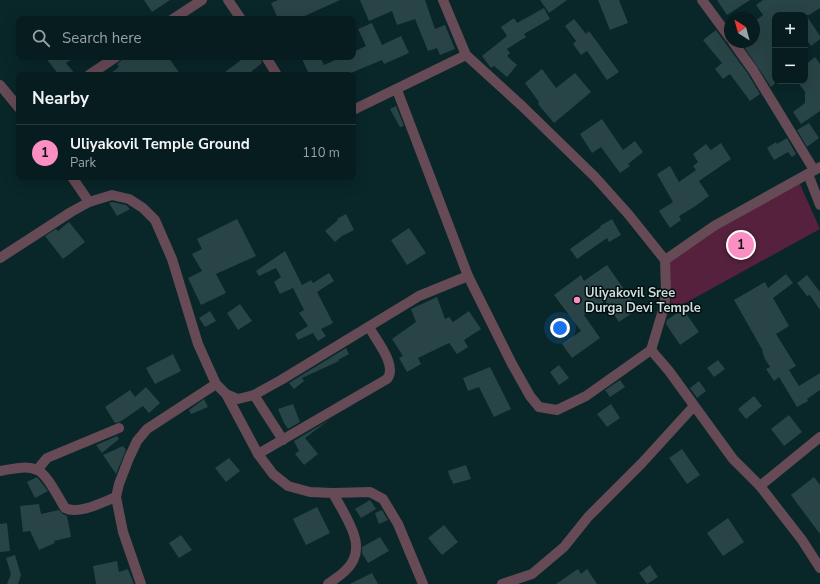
<!DOCTYPE html>
<html lang="en">
<head>
<meta charset="utf-8">
<style>
  body { margin:0; font-family:"Nunito Sans",sans-serif; background:#15292b; color:#f1f3f6 }
  .controls { position:absolute; right:12px; top:12px; display:grid; overflow:hidden; border-radius:8px; box-shadow:0 4px 16px #0002 }
  .controls button { width:36px; height:36px; display:grid; place-items:center; padding:0; border:0; border-bottom:1px solid #283a3c; background:#071c1e; color:#f1f3f6; font:20px sans-serif }
  .compass { position:absolute; left:724px; top:12px; width:36px; height:36px; border-radius:50%; background:#071c1e; box-shadow:0 4px 16px #0002; rotate:324deg }
  .you { position:absolute; left:560px; top:328px; width:14px; height:14px; margin:-10px; border:3px solid #fff; border-radius:50%; background:#1a73e8; box-shadow:0 0 0 6px #1a73e833 }
  .badge { display:grid; place-items:center; width:26px; height:26px; border-radius:50%; background:#fb8fc3; color:#111; font-size:13px; font-weight:700 }
  .pin { position:absolute; translate:-50% -50%; border:2px solid #fff; box-shadow:0 1px 4px #0006 }
  .list { margin:0; padding:0; list-style:none }
  h2 { display:flex; justify-content:space-between; align-items:center; height:52px; margin:0; padding:0 16px; font-size:17px }
  h2 small { font-size:13px; font-weight:400; color:#98a1a4 }
  .list li { display:grid; grid-template-columns:26px 1fr auto; gap:12px; align-items:center; box-sizing:border-box; height:56px; padding:0 16px; border-top:1px solid #283a3c }
  .list b { display:block; font-size:15px; white-space:nowrap }
  .list p { margin:0; font-size:13px; white-space:nowrap; color:#98a1a4 }
  .list em { font-size:13px; font-style:normal; color:#98a1a4 }
  .icon { flex:none; width:22px; height:22px; fill:none; stroke:currentColor; stroke-width:2; stroke-linecap:round; stroke-linejoin:round }
  .map { position:relative; flex:none; width:820px; height:584px; overflow:hidden }
  .search { position:absolute; background:#071c1e; box-shadow:0 4px 16px #0002; left:16px; top:16px; width:340px; height:44px; display:flex; align-items:center; gap:10px; box-sizing:border-box; padding:0 14px; border-radius:8px; color:#98a1a4; font-size:15px }
  .panel { position:absolute; background:#071c1e; box-shadow:0 4px 16px #0002; left:16px; top:72px; width:340px; height:108px; border-radius:8px }
  .map>svg:first-child { display:block }
</style>
</head>
<body>
<div class="map">
<svg width="820" height="584" viewBox="0 0 820 584">
  <rect width="100%" height="100%" fill="#092628"/>
  <!-- green -->
  <polygon fill="#55213c" points="799,182 820,229 671,311 669,261 716,228"/>
  <!-- building -->
  <g fill="#294446">
    <polygon points="144,0 170,0 152,12"/>
    <polygon points="278,0 340,0 298,19 278,19 271,3"/>
    <polygon points="360,0 425,0 435,29 445,25 455,49 440,55 437,48 428,51 415,19 397,25 392,11 369,21"/>
    <polygon points="540,0 567,0 549,13"/>
    <polygon points="598,0 619,0 628,23 610,30"/>
    <polygon points="717,0 750,0 727,15"/>
    <polygon points="763,0 820,0 820,8 809,15 806,15 820,36 820,39 811,46 805,37 805,15 775,15 775,83 771,87 741,42 754,42 754,22 763,15 756,5"/>
    <polygon points="544,8 550,19 524,34 526,37 507,49 510,53 507,56 517,65 507,77 494,66 491,68 482,56 507,36 501,27 514,18 517,23"/>
    <polygon points="574,19 586,34 589,31 619,72 607,80 587,51 581,55 573,44 576,41 565,26"/>
    <polygon points="372,23 382,45 401,36 409,53 384,64 382,60 346,75 302,75 308,72 301,57 320,57 324,65 342,57 353,57 353,52 366,46 358,29"/>
    <polygon points="716,30 748,74 760,94 750,101 730,74 723,79 715,69 722,63 703,40"/>
    <polygon points="45,57 75,57 66,63 76,75 59,75"/>
    <polygon points="122,57 168,57 181,75 108,75 119,67 117,64 122,60"/>
    <polygon points="245,57 260,57 262,63 247,75 221,75"/>
    <polygon points="815,57 820,64 820,111 801,124 793,112 805,103 805,92 797,81 805,81 805,65"/>
    <polygon points="542,69 556,88 575,73 591,92 554,123 538,104 539,102 525,83"/>
    <polygon points="396,106 404,126 400,127 390,109"/>
    <polygon points="602,119 623,150 635,141 643,152 628,164 630,166 620,173 601,147 592,153 580,134"/>
    <polygon points="809,123 819,138 807,147 797,130"/>
    <polygon points="787,138 796,154 792,157 788,152 774,160 767,148 776,142 777,144"/>
    <polygon points="721,143 731,159 699,181 709,196 694,207 679,216 681,220 670,228 659,211 673,202 657,174 670,166 679,182 696,170 693,166 698,162 693,154 706,144 711,150"/>
    <polygon points="112,202 126,205 130,209 117,216 109,203"/>
    <polygon points="346,214 354,230 342,236 335,242 325,231 338,220 337,219"/>
    <polygon points="237,219 256,256 216,274 226,293 201,305 188,278 202,271 192,254 202,249 197,239"/>
    <polygon points="612,219 621,235 609,242 607,238 577,259 570,249 601,227 600,226"/>
    <polygon points="69,222 85,242 63,259 45,236 56,229 58,231"/>
    <polygon points="409,228 426,253 407,265 391,240"/>
    <polygon points="285,251 302,285 311,280 313,283 329,273 334,281 317,292 333,323 321,329 326,336 318,341 313,333 298,340 295,334 308,326 299,313 304,310 293,288 280,294 274,282 281,277 276,268 259,276 256,271"/>
    <polygon points="607,265 638,309 619,322 605,301 584,315 600,338 572,358 562,344 581,331 554,295 581,275 584,281"/>
    <polygon points="786,274 793,283 773,298 789,326 776,334 796,366 789,370 799,386 820,373 820,390 807,399 808,401 797,407 779,377 774,381 766,369 770,367 765,359 762,351 763,351 734,300 765,282 768,288"/>
    <polygon points="807,275 820,292 820,310 810,295 807,296 797,283"/>
    <polygon points="437,297 445,319 449,317 453,322 469,311 481,329 464,340 468,347 457,354 449,343 418,358 421,364 407,372 399,358 403,356 392,339 416,322 411,309"/>
    <polygon points="240,304 252,321 238,330 227,313"/>
    <polygon points="683,309 699,332 680,345 666,324 667,320"/>
    <polygon points="210,311 216,321 205,327 199,318"/>
    <polygon points="346,348 349,354 338,360 339,361 302,378 304,381 294,389 289,383"/>
    <polygon points="173,354 181,371 155,384 146,368"/>
    <polygon points="718,360 725,369 714,377 707,368"/>
    <polygon points="559,365 569,378 559,385 550,372"/>
    <polygon points="490,367 511,409 494,417 479,387 468,391 463,378"/>
    <polygon points="620,380 625,387 610,397 605,390"/>
    <polygon points="699,381 706,391 697,398 690,388"/>
    <polygon points="146,387 160,403 149,413 143,406 120,422 115,423 105,407 130,390 135,397"/>
    <polygon points="754,396 762,406 746,419 738,409"/>
    <polygon points="204,399 208,407 191,414 189,410"/>
    <polygon points="293,404 300,422 288,429 284,423 278,409"/>
    <polygon points="611,404 620,418 607,427 597,414"/>
    <polygon points="789,415 802,432 784,446 771,429"/>
    <polygon points="329,420 305,438 318,454 304,465 295,454 299,451 294,441"/>
    <polygon points="117,436 119,439 102,453 96,445"/>
    <polygon points="123,446 126,450 116,474 103,455"/>
    <polygon points="682,449 700,475 687,484 669,458"/>
    <polygon points="229,458 240,471 226,482 215,468"/>
    <polygon points="466,465 471,479 453,484 452,480 451,480 448,471"/>
    <polygon points="37,477 48,491 35,498 27,482"/>
    <polygon points="814,477 820,485 820,534 791,495"/>
    <polygon points="370,500 376,509 361,518 355,509"/>
    <polygon points="39,504 41,514 59,510 63,514 67,516 71,537 54,541 55,543 39,550 30,531 23,532 20,506"/>
    <polygon points="317,507 330,533 306,545 293,519"/>
    <polygon points="382,510 388,520 379,524 375,513"/>
    <polygon points="728,518 744,542 723,556 707,533"/>
    <polygon points="7,523 10,551 0,552 0,524"/>
    <polygon points="444,525 458,542 442,555 428,538"/>
    <polygon points="181,535 192,550 179,558 169,543"/>
    <polygon points="380,537 389,551 368,563 362,553 362,547"/>
    <polygon points="15,555 21,575 18,584 7,584 11,574 6,558"/>
    <polygon points="117,561 119,572 128,569 134,584 96,584 93,566"/>
    <polygon points="650,565 658,577 647,584 639,573"/>
    <polygon points="578,569 581,574 587,569 597,584 556,584"/>
    <polygon points="372,573 378,584 350,584"/>
  </g>
  <g fill="none" stroke-linecap="round" stroke-linejoin="round">
    <!-- minor -->
    <g stroke="#664a56" stroke-width="10">
      <polyline points="228,0 241,19"/>
      <polyline points="443,0 466,55 522,106 595,177 629,215 665,260"/>
      <polyline points="702,0 730,38"/>
      <polyline points="173,19 202,0"/>
      <polyline points="733,42 753,70 814,170"/>
      <polyline points="266,57 277,75"/>
      <polyline points="89,75 116,57"/>
      <polyline points="0,85 19,108"/>
      <polyline points="397,90 468,276 512,364 530,396 539,407 557,410 586,396 651,350 664,307 666,292 665,260 714,226 820,167"/>
      <polyline points="353,110 466,55"/>
      <polyline points="808,174 820,205"/>
      <polyline points="72,177 89,202 112,195 129,199 143,208 155,220 172,259 198,344 216,384 226,394 238,399 254,395 281,380 419,296 468,276"/>
      <polyline points="0,258 71,212 89,202"/>
      <polyline points="651,350 669,371 733,459 760,486 802,540 820,568"/>
      <polyline points="226,394 258,454 273,474 288,486 310,492 333,493 370,492 383,499 398,524 423,584"/>
      <polyline points="254,395 283,440"/>
      <path d="M 258,454 L 387,379 C 398,366 376,340 369,327"/>
      <polyline points="37,470 47,458 119,428"/>
      <path d="M 0,471 C 12,469 26,465 37,470 C 47,473 59,499 65,508 C 78,515 103,502 116,497"/>
      <polyline points="760,486 820,437"/>
      <polyline points="141,584 123,532 116,497 119,484 129,458 137,441 147,429 216,384"/>
      <path d="M 328,584 C 333,580 340,576 345,571 C 371,548 345,517 333,493"/>
      <polyline points="502,584 532,574 564,547 588,517 642,463 694,406"/>
    </g>
  </g>
  <!-- markers -->
  <circle fill="#fb8fc3" stroke="#030d0e" stroke-width="1.5" cx="577" cy="300" r="4"/>
  <g text-anchor="middle" dominant-baseline="central" stroke-width="3" stroke-linejoin="round" paint-order="stroke">
    <!-- poi labels -->
    <g font-size="13" font-weight="bold" fill="#ccdcdd" stroke="#030d0e" text-anchor="start">
      <text x="585" y="293">Uliyakovil Sree<tspan x="585" dy="15">Durga Devi Temple</tspan></text>
    </g>
  </g>
</svg>
<div class="controls">
<button>+</button>
<button>−</button>
</div>
<svg class="compass" viewBox="-18 -18 36 36"><path d="M0-13l5 13h-10z" fill="#e53935"/><path d="M0 13l5-13h-10z" fill="#98a1a4"/></svg>
<div class="you"></div>
<div class="pin badge" style="left:741px;top:245px">1</div>
<div class="search"><svg class="icon" aria-label="search" viewBox="0 0 24 24"><circle cx="10" cy="10" r="6"/><path d="M15 15l6 6"/></svg>Search here</div>
<section class="panel">
<h2>Nearby<small></small></h2>
<ul class="list">
<li><span class="badge">1</span><div><b>Uliyakovil Temple Ground</b><p>Park</p></div><em>110 m</em></li>
</ul>
</section>
</div>
</body>
</html>
